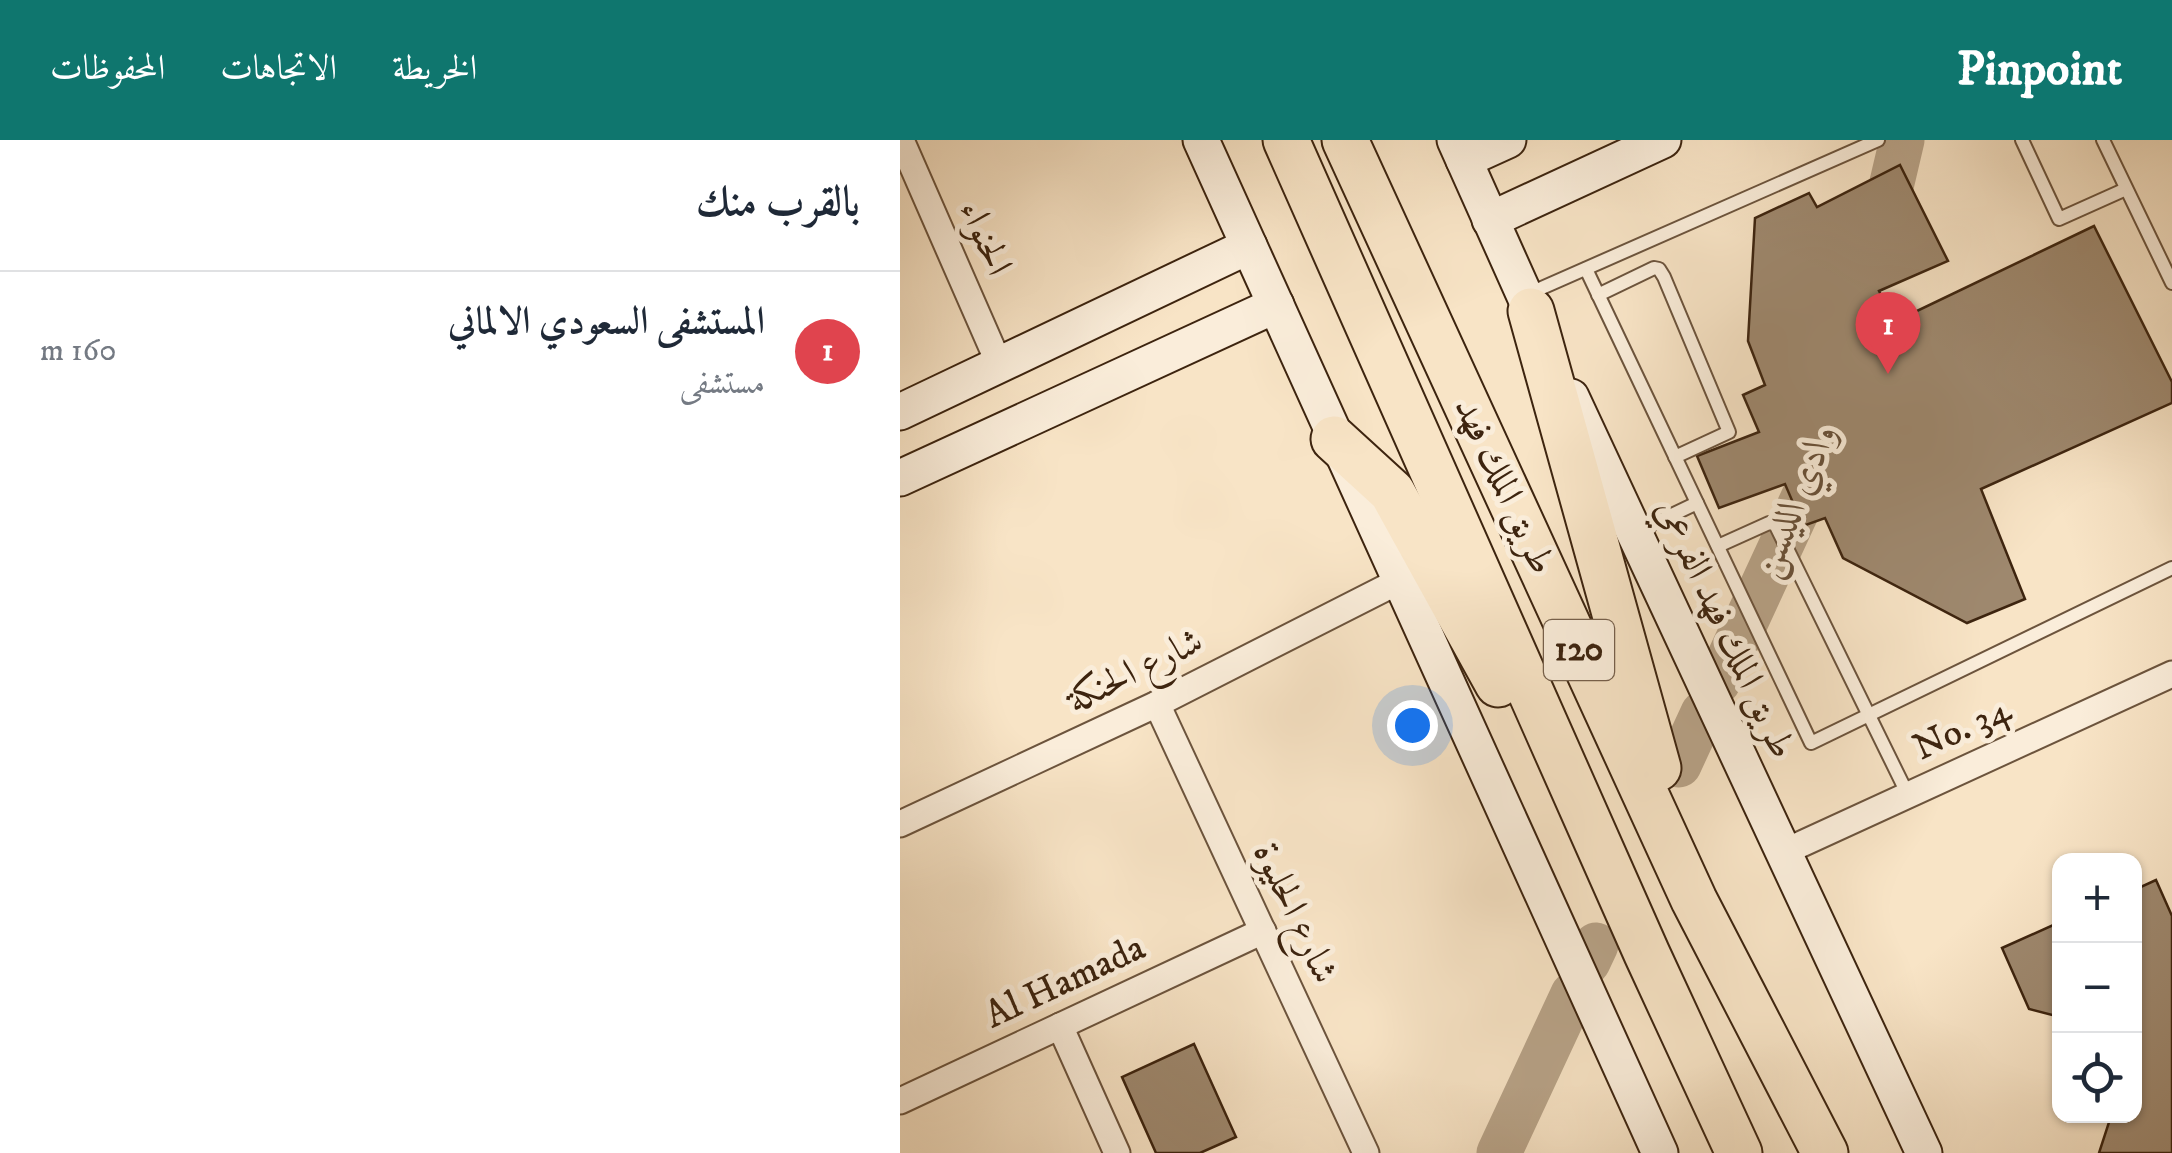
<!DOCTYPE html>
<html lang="ar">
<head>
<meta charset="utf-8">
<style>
  body { margin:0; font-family:"IM FELL DW Pica",Amiri,serif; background:#f2f2f3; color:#1f2937; direction:rtl }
  .controls { position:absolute; right:30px; bottom:30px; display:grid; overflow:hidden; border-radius:20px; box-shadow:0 2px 8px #0004 }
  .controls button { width:90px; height:90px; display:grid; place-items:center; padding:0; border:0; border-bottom:2px solid #e0e1e3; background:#fff; color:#1f2937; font:50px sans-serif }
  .you { position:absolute; left:512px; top:585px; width:35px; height:35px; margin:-25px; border:8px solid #fff; border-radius:50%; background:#1a73e8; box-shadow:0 0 0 15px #1a73e833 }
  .badge { display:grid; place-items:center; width:65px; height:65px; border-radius:50%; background:#0f766e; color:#fff; font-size:32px; font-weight:700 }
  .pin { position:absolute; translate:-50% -82px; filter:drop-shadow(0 2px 5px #0008) }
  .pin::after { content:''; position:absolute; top:52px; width:35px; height:30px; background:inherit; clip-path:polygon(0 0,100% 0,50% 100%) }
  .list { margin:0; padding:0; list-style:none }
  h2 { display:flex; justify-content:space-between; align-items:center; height:130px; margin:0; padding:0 40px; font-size:42px }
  h2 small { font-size:32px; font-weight:400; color:#747a83 }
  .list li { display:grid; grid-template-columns:65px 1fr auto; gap:30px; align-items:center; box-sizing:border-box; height:160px; padding:0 40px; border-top:2px solid #e0e1e3 }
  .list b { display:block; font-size:38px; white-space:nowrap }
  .list p { margin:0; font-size:32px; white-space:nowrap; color:#747a83 }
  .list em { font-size:32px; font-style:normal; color:#747a83 }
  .icon { flex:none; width:55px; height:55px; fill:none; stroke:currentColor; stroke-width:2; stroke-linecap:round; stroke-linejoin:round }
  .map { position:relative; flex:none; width:1272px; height:1013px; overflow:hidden; direction:ltr }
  header { display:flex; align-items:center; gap:60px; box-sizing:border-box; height:140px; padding:0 50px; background:#0f766e; color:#fff }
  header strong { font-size:48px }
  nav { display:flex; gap:55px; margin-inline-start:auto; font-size:35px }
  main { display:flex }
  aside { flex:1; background:#fff }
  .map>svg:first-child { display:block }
</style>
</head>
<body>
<header>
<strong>Pinpoint</strong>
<nav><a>الخريطة</a><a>الاتجاهات</a><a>المحفوظات</a></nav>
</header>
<main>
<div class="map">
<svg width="1272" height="1013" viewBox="0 0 1272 1013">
  <rect width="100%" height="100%" fill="#f8e4c6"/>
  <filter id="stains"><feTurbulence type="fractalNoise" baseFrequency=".002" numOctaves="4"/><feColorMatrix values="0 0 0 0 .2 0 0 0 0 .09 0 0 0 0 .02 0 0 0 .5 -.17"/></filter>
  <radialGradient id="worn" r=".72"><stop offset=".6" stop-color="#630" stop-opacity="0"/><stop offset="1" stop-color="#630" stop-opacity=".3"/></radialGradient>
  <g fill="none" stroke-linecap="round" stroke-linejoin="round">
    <!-- river -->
    <g stroke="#b8a388" stroke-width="45">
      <polyline points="982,85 1002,0"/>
      <polyline points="818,542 922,317"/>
      <polyline points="779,625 803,573"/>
      <polyline points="688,822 696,805"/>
      <polyline points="599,1013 673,854"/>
    </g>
  </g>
  <!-- building -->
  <g fill="#9e886e" stroke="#3d240f" stroke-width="2.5">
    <polygon points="1000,25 1048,121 979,151 994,182 1194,86 1272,242 1272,263 1081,349 1125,459 1067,483 943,418 925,378 903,386 885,344 819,368 797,316 859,292 843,255 865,245 848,201 855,78 909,53 917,67"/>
    <polygon points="1256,740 1272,776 1272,1013 1199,1013 1211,976 1234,976 1234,750"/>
    <polygon points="1160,782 1160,877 1129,869 1102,808"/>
    <polygon points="294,904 336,997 300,1013 256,1013 222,937"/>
  </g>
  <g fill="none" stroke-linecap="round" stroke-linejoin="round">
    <defs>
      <g id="lane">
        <polyline points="1122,0 1159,79 1226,49"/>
        <polyline points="1203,0 1272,143"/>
        <polyline points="686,129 911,603 1272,428"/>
        <polyline points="628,154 978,0"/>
        <polyline points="698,155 754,128 759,129 764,137 829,292 775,317"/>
        <polyline points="736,392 797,363"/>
        <polyline points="818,406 869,383 875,384 1008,655"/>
      </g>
      <g id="street">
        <polyline points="1,0 100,226"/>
        <polyline points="257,564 466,1013"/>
        <polyline points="0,684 257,564 501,440"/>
        <polyline points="884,712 1272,534"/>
        <polyline points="160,886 217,1013"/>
        <polyline points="0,961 363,791"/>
      </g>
      <g id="secondary">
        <polyline points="301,0 760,1013"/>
        <polyline points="555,0 641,192"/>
        <polyline points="564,20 608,0"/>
        <polyline points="590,80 763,0"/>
        <polyline points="671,257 1024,1013"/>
        <polyline points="0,272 349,106"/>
        <polyline points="0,338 376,165"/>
      </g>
      <g id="highway">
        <polyline points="386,0 747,814 839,1013"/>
        <polyline points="445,0 794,760 925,1013"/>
        <polyline points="631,171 758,628"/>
        <polyline points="434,299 492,352 598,544"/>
      </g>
    </defs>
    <!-- lane casing -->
    <use href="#lane" stroke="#6c543d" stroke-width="16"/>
    <!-- street casing -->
    <use href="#street" stroke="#6c543d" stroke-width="29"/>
    <!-- secondary casing -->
    <use href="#secondary" stroke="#3d240f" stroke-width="39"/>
    <!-- highway casing -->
    <use href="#highway" stroke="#3d240f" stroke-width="49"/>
    <!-- lane -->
    <use href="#lane" stroke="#faedda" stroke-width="12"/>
    <!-- street -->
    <use href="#street" stroke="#faedda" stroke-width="25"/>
    <!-- secondary -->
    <use href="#secondary" stroke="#faedda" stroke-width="35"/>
    <!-- highway -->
    <use href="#highway" stroke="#f8e4c6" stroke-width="45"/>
  </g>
  <g text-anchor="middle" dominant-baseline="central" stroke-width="10" stroke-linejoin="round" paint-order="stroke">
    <!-- shield labels -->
    <rect fill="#faedda" stroke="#76604c" stroke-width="2.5" x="644" y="480" width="70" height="60" rx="8"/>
    <g font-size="35" font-weight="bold" fill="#3d240f">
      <text x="679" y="510">120</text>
    </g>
    <!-- street labels -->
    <g font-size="38" fill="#3d240f" stroke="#faedda">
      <text transform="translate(85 98) rotate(66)">الحنواء</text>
      <text transform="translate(604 346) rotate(65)">طريق الملك فهد</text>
      <text transform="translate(825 489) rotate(65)">طريق الملك فهد الفرعي</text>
      <text transform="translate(235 531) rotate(-26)">شارع الحنكة</text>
      <text transform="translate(1062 589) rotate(-25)">No. 34</text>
      <text transform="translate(395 773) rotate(65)">شارع الحليوة</text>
      <text transform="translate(165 842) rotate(-25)">Al Hamada</text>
    </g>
    <!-- water labels -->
    <g font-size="40" font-style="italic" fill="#685039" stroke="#faedda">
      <text transform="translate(896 361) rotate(-68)">وادي الليسن</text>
    </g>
  </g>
  <rect width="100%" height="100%" filter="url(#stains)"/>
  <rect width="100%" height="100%" fill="url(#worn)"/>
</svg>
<div class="controls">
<button>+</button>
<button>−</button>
<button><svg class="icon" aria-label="locate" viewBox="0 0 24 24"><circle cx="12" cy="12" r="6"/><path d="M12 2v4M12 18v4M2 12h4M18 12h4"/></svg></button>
</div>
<div class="you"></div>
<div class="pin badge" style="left:988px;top:234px;background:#e0444e">1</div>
</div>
<aside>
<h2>بالقرب منك<small></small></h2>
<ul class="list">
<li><span class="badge" style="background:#e0444e">1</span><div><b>المستشفى السعودي الالماني</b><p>مستشفى</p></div><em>160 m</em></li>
</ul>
</aside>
</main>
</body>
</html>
